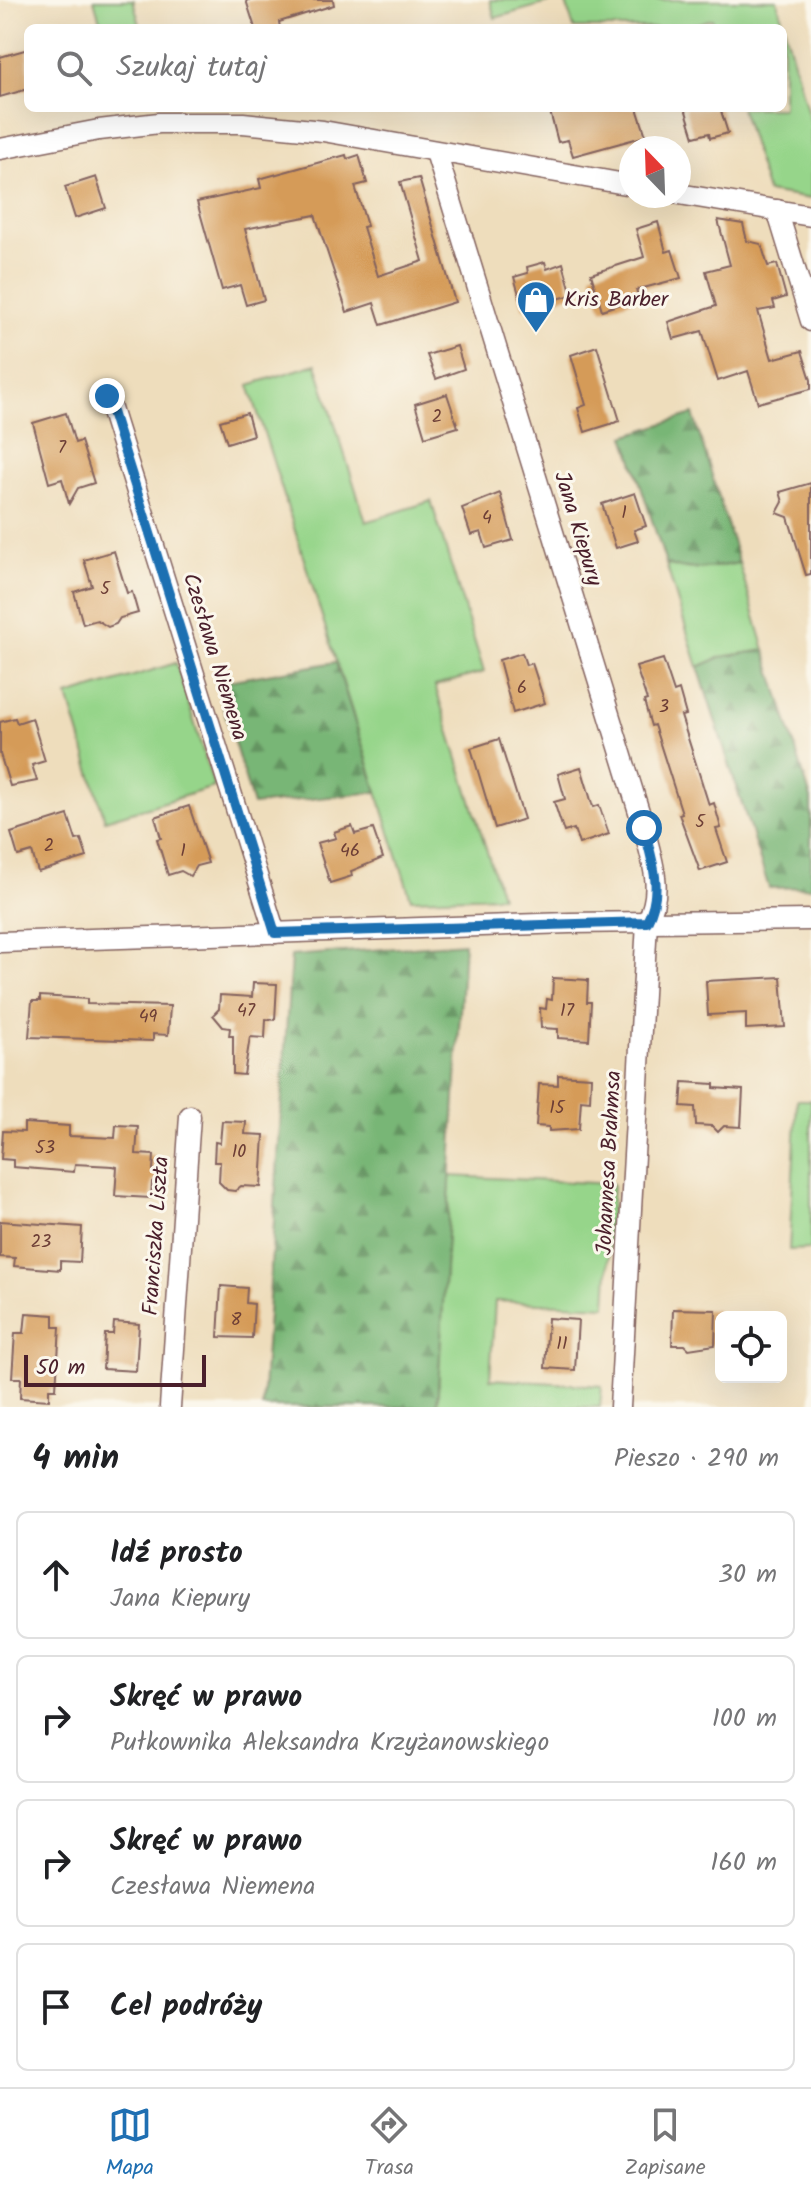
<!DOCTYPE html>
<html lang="pl">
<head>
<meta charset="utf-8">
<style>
  body { margin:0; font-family:Kalam,sans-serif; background:#f6f6f6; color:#202124 }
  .controls { position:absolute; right:24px; bottom:24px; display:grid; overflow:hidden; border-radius:12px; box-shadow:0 8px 32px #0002 }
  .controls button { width:72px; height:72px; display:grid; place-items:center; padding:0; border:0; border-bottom:2px solid #e0e0e0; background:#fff; color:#202124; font:40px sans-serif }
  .compass { position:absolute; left:619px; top:136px; width:72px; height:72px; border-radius:50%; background:#fff; box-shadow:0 8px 32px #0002; rotate:337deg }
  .scale { position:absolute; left:24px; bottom:20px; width:182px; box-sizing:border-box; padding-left:8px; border:4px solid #4a1f2b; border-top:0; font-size:22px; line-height:28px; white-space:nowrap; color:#4a1f2b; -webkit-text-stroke:6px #fbf7ec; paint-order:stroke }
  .stop { position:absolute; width:24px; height:24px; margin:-18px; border:6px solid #1f6fb2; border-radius:50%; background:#fff }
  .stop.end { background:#1f6fb2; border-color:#fff; box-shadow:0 2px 8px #0008 }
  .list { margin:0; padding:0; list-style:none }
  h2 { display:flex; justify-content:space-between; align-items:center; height:104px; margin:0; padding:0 32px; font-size:34px }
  h2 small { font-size:26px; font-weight:400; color:#757577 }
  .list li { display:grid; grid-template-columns:52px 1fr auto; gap:24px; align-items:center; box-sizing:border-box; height:128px; margin:0 16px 16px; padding:0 16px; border:2px solid #e0e0e0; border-radius:12px }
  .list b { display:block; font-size:30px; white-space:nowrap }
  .list p { margin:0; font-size:26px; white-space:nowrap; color:#757577 }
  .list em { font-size:26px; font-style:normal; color:#757577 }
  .icon { flex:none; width:44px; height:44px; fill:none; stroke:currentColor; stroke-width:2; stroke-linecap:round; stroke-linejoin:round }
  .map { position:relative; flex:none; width:811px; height:1407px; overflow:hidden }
  .search { position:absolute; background:#fff; box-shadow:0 8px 32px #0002; left:24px; right:24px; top:24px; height:88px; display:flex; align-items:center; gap:20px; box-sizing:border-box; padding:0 28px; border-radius:12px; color:#757577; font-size:30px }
  .sheet { height:680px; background:#fff }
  nav { display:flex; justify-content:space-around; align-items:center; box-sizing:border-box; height:112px; border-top:2px solid #e0e0e0; background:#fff; font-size:22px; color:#757577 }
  nav a { display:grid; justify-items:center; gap:4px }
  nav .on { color:#1f6fb2 }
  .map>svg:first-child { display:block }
</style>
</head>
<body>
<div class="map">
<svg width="811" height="1407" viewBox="0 0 811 1407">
  <defs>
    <pattern id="forest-firs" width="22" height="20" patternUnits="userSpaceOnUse" patternTransform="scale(2)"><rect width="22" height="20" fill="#78b676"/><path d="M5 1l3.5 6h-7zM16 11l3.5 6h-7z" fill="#649361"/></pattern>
  </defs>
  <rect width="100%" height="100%" fill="#fbf7ec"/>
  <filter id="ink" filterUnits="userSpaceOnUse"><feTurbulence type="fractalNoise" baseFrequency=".0125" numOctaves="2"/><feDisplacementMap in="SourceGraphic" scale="16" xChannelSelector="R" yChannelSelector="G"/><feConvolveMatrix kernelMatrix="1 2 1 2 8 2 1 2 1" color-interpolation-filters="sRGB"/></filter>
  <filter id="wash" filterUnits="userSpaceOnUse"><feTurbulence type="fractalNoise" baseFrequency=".006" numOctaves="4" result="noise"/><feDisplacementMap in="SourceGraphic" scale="32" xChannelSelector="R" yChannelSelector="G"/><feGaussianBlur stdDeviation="1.8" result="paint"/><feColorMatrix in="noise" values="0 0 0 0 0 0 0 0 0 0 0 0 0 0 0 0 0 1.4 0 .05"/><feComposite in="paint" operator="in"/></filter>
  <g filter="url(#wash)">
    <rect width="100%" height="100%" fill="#eeddbc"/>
    <!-- grass -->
    <g fill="#96d58a" stroke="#707a5a" stroke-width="2">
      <polygon points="94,0 133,0 140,25 132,28 102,28"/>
      <polygon points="490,0 558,0 495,18"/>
      <polygon points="565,0 777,0 811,125 811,199 767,192 741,108 783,108 783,28 716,28 712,19 684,28 574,28"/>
      <polygon points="316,364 366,522 431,501 484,672 435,686 501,896 411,899 249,385"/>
      <path d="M 739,563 L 765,650 L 721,657 L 698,667 L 666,564 C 692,572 712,568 739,563 Z"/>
      <polygon points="176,663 214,787 105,820 68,696"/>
      <polygon points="797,1100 811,1100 811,1249 789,1250"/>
      <polygon points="450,1176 613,1184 606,1306 495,1301 490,1379 602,1386 600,1407 437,1407"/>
    </g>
    <!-- forest -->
    <g fill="url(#forest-firs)" stroke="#616a50" stroke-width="2">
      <path d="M 693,414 L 739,563 C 712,568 692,572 666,564 L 625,436 Z"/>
      <polygon points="765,650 811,799 811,887 769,888 698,667 721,657"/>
      <polygon points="336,662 377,792 253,805 216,683"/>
      <polygon points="464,943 437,1407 262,1407 291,956"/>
    </g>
    <g id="blocks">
      <!-- building -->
      <g fill="#d59b58">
        <polygon points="246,0 333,0 334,5 279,22 280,28 255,28"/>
        <polygon points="28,49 28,89 0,97 0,57"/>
        <polygon points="549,108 637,108 646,136 573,156 568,140 558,142"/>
        <polygon points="685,108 720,108 728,133 710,138 709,133 694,137"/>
        <polygon points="346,155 347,159 359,155 367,183 355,186 367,226 363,227 378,276 423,261 400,182 419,178 455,302 381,325 374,303 347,312 315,215 245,229 264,300 246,305 240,285 222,290 197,202 261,188 259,179"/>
        <polygon points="96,177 106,208 75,218 65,187"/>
        <polygon points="718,220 743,224 747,241 761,244 768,266 777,264 786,297 773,301 775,308 758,311 772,359 802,351 811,380 811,389 758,403 748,371 718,381 702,331 673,339 668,322 716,306 706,271 730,265"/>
        <polygon points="658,222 666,252 672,250 681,278 636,290 639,298 602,310 591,274 644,257 636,229"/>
        <polygon points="545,262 547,269 563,263 572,295 523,308 514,277 528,273 527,267"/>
        <polygon points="457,346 464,369 436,379 427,355"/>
        <polygon points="597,346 620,421 585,432 578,408 586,405 571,355"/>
        <polygon points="447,394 458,427 425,437 415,404"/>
        <polygon points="66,413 75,443 81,441 94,483 78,488 69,504 62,479 49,483 33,423"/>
        <polygon points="247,413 253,435 227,443 220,421"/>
        <polygon points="811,483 811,574 806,575 788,517 777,513 783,502 780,492"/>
        <polygon points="500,493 513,540 486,548 481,532 471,535 462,508"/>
        <polygon points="635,493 646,526 634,530 638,541 616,548 602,504"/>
        <polygon points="114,551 127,593 132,592 138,613 120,618 116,624 108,627 97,620 83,624 74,592 92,586 84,560"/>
        <polygon points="522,653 526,665 532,663 545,703 513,713 499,660"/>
        <polygon points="663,659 674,692 679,690 686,715 681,716 709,805 714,803 721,828 716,829 727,862 700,871 679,814 682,813 654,725 651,726 647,712 644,701 647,700 636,667"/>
        <polygon points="15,718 17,723 32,718 45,761 32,765 37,781 10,786 0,754 0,722"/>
        <polygon points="499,739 524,819 495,828 471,748"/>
        <polygon points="581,767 593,807 599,805 609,834 579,844 574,829 564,832 554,802 565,799 558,774"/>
        <polygon points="189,806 208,863 196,866 190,876 181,871 168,875 157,839 161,838 155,817"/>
        <polygon points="68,815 76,840 81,839 87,857 38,872 32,852 18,856 11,833"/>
        <polygon points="352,826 355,834 373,829 383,858 351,871 352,876 330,883 317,843 336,838 334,832"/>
        <polygon points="781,977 785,1027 746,1029 746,1013 708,1015 706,981"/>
        <polygon points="553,978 588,980 587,1002 591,1002 589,1040 558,1038 558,1029 541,1028 540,1008 546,1009 547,999 552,1000"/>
        <polygon points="253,983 277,984 275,1020 266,1019 265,1038 250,1037 244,1075 233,1074 233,1036 229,1036 230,1028 223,1027 213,1015 219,1009 220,995 252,997"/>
        <polygon points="40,996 87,999 87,1004 170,1006 168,1035 153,1034 153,1041 29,1037 32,1001 40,1001"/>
        <polygon points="558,1075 591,1077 590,1101 581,1100 579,1129 549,1131 549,1127 536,1126 539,1084 558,1085"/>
        <polygon points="683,1082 714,1084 714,1088 743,1090 741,1127 724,1126 718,1132 712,1126 696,1125 695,1107 681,1106"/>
        <polygon points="222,1121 246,1122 245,1134 264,1135 261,1187 241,1186 235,1191 227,1190 219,1182 220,1162 214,1162 215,1142 220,1143"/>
        <polygon points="24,1123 69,1126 69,1136 115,1138 116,1125 138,1126 136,1154 154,1155 153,1171 158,1177 152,1182 151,1198 115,1196 117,1167 113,1166 75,1164 74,1172 13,1167 13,1160 1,1159 3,1131 24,1132"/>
        <polygon points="0,1221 82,1227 80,1262 60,1261 60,1270 14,1266 15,1258 0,1257"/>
        <polygon points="221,1286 247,1288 246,1303 254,1304 252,1338 218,1337"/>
        <polygon points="673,1309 716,1310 715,1345 689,1349 685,1345 672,1345"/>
        <polygon points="26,1313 54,1315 54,1327 60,1327 56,1389 49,1389 49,1400 20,1398 21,1378 12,1378 15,1333 24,1333"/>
        <polygon points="548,1318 578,1320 575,1370 545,1368"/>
        <polygon points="114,1322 139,1324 136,1371 103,1369 105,1334 113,1334"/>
      </g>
    </g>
  </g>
  <g filter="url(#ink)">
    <use href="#blocks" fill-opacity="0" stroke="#83625e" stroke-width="2"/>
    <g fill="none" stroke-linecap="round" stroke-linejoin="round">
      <defs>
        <g id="minor">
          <polyline points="0,149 99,130 159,123 243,123 323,131 631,185"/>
          <path d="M 436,152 L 644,828 C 652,862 664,889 647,922 L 620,1407"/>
          <polyline points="679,194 811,216"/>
          <polyline points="777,210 811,321"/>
          <polyline points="107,396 275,933"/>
          <polyline points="0,942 570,923 811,920"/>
          <polyline points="170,1407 190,1116"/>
        </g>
      </defs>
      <!-- minor casing -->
      <use href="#minor" stroke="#83625e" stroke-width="23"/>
      <!-- minor -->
      <use href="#minor" stroke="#fff" stroke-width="20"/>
    </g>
  </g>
  <g fill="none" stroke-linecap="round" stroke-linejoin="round" filter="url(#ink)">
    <!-- route -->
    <path stroke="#1f6fb2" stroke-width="10" d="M 107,396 L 275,933 L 647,922 C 664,889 652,862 644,828"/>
  </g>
  <!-- icons -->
  <defs>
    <symbol id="shop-pin" viewBox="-11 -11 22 30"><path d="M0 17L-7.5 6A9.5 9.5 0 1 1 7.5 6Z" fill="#1f6fb2" stroke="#fbf7ec"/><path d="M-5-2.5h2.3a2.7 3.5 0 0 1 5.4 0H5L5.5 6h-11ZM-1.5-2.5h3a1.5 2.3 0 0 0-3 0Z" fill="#fff"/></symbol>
  </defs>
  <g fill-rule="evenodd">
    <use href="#shop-pin" x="514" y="278" width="44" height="60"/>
  </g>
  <g text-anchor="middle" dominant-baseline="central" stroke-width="6" stroke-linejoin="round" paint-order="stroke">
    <!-- number labels -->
    <g font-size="18" fill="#6d3e36">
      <text x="437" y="417">2</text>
      <text x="62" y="448">7</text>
      <text x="624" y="513">1</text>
      <text x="487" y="518">4</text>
      <text x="105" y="589">5</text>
      <text x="522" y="688">6</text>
      <text x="664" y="707">3</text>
      <text x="700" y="822">5</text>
      <text x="49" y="846">2</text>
      <text x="183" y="851">1</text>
      <text x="350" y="851">46</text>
      <text x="246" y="1011">47</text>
      <text x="567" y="1011">17</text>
      <text x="148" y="1017">49</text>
      <text x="557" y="1108">15</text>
      <text x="45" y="1148">53</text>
      <text x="239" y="1152">10</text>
      <text x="41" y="1242">23</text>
      <text x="236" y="1320">8</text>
      <text x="562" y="1344">11</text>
    </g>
    <!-- poi labels -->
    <g font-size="22" fill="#4a1f2b" stroke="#fbf7ec" text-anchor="start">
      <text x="564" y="300">Kris Barber</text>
    </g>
    <!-- street labels -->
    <g font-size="22" fill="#4a1f2b" stroke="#fbf7ec">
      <text transform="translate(577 529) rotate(73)">Jana Kiepury</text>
      <text transform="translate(214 657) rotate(73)">Czesława Niemena</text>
      <text transform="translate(610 1163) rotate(-87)">Johannesa Brahmsa</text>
      <text transform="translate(157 1236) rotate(-86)">Franciszka Liszta</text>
    </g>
  </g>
</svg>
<div class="controls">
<button><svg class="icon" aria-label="locate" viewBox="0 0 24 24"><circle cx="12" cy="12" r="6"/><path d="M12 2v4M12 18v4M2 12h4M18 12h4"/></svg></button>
</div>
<svg class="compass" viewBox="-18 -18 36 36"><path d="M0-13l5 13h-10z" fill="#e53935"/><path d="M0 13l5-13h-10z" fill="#757577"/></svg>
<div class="scale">50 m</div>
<div class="stop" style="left:644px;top:828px"></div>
<div class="stop end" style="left:107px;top:396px"></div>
<div class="search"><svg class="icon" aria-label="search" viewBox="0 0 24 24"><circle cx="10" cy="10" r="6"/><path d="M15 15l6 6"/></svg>Szukaj tutaj</div>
</div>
<section class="sheet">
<h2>4 min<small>Pieszo · 290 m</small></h2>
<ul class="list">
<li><svg class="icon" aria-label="ahead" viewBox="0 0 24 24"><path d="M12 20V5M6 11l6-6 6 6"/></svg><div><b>Idź prosto</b><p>Jana Kiepury</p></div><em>30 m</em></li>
<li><svg class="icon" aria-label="right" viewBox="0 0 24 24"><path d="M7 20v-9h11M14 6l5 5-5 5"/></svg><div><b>Skręć w prawo</b><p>Pułkownika Aleksandra Krzyżanowskiego</p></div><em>100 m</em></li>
<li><svg class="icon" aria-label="right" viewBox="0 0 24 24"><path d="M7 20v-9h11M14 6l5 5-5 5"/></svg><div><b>Skręć w prawo</b><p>Czesława Niemena</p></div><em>160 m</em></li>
<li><svg class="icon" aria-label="arrive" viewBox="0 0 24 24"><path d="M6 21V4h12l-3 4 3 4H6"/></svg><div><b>Cel podróży</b></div></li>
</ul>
</section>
<nav>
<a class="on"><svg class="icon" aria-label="map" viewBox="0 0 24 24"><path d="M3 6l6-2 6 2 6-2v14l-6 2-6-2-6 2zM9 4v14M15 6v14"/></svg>Mapa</a>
<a><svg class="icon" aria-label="directions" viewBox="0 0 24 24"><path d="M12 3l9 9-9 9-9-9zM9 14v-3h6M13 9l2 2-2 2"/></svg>Trasa</a>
<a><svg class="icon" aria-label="saved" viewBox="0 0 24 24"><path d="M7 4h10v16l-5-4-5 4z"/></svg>Zapisane</a>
</nav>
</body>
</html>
